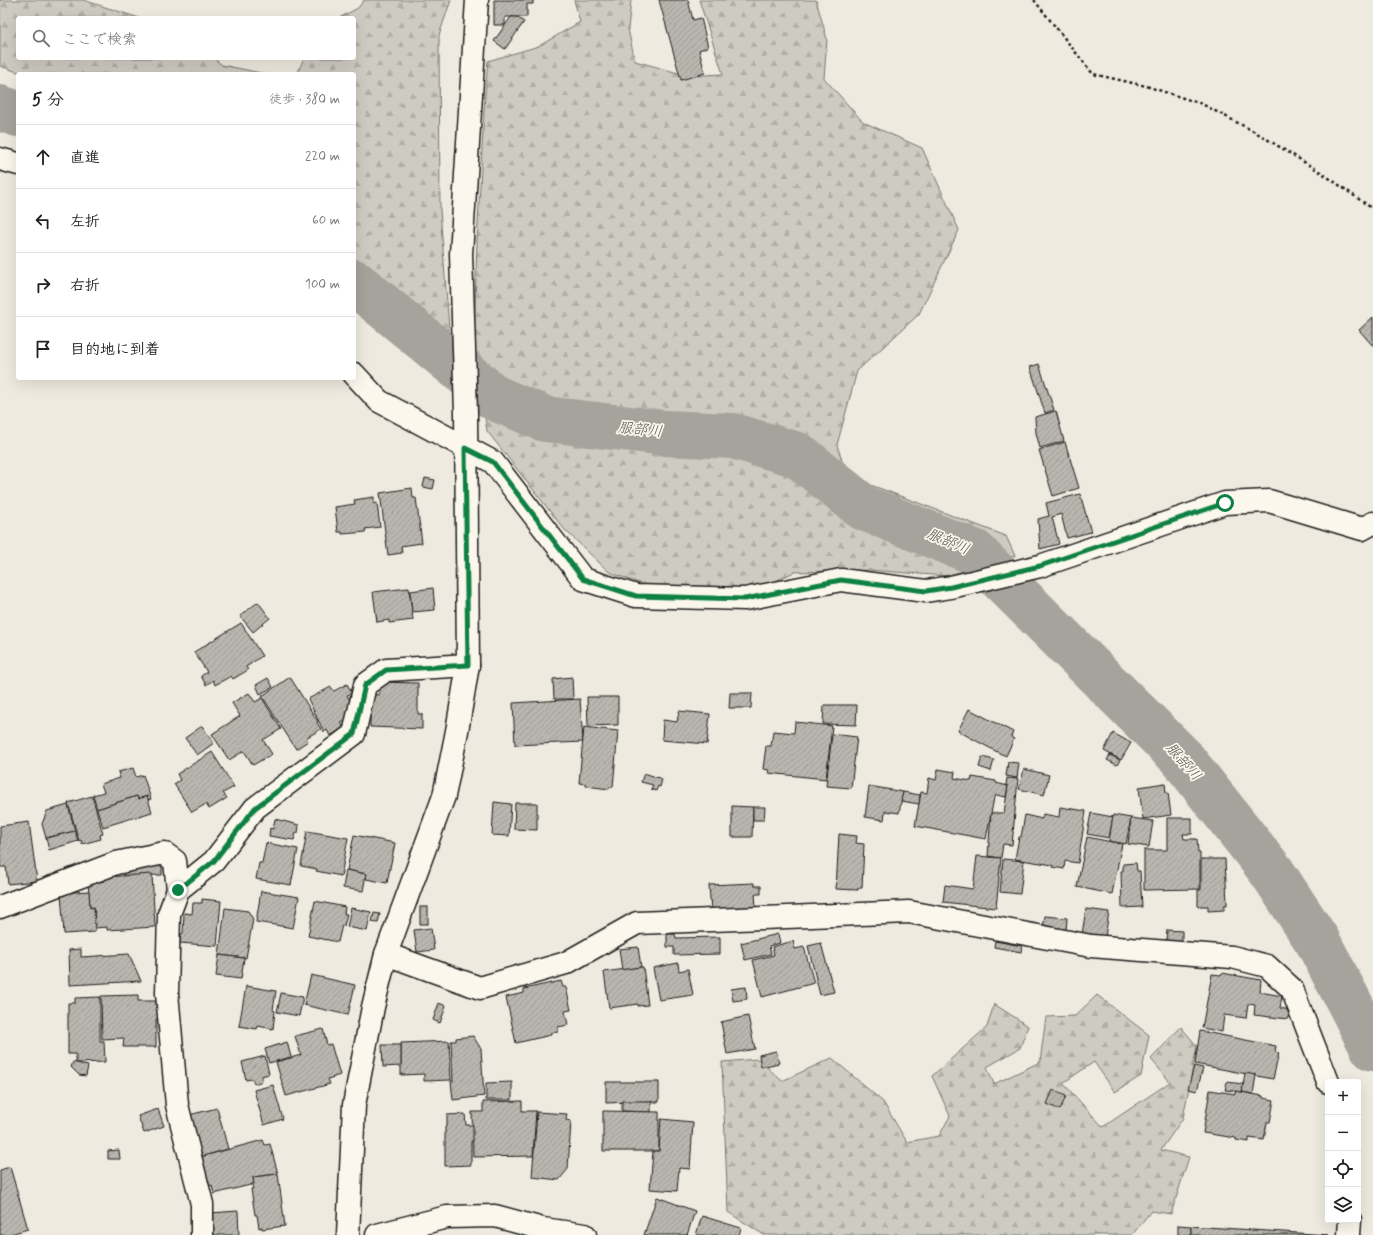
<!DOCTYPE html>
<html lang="ja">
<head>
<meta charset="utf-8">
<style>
  body { margin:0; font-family:Mynerve,"Klee One",sans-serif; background:#f2f2f2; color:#202124 }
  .controls { position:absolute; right:12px; bottom:12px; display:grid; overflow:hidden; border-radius:4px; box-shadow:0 4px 16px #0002 }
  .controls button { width:36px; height:36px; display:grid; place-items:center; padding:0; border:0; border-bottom:1px solid #e0e0e0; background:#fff; color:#202124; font:20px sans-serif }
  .stop { position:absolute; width:12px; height:12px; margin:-9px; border:3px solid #0b8043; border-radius:50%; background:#fff }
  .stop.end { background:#0b8043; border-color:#fff; box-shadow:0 1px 4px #0008 }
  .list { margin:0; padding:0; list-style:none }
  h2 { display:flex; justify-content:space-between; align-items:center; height:52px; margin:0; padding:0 16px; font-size:17px }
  h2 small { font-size:13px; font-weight:400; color:#757577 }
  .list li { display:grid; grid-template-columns:26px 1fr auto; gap:12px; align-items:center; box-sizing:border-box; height:64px; padding:0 16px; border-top:1px solid #e0e0e0 }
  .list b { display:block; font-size:15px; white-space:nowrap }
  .list em { font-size:13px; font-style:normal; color:#757577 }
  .icon { flex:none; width:22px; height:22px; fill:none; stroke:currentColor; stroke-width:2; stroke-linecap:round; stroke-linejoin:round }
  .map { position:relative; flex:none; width:1373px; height:1235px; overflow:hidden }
  .search { position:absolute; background:#fff; box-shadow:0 4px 16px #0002; left:16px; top:16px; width:340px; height:44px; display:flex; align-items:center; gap:10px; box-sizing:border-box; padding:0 14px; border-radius:4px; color:#757577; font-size:15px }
  .panel { position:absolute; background:#fff; box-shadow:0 4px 16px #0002; left:16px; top:72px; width:340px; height:308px; border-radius:4px }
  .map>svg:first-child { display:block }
</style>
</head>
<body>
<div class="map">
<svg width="1373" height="1235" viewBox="0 0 1373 1235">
  <defs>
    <pattern id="forest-firs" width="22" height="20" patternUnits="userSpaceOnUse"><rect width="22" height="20" fill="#ceccc2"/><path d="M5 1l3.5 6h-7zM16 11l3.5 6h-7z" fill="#b0afa6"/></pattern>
    <pattern id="building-hatch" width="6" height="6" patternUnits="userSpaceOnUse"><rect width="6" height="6" fill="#b9b6af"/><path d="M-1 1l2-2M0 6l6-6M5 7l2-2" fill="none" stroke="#9e9c96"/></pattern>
  </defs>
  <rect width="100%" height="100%" fill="#eeeadf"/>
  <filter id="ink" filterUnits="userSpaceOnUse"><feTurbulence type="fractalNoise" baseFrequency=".025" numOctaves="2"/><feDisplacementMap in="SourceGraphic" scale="8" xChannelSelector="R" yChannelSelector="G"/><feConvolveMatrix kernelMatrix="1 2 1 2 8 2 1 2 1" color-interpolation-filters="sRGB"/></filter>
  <g filter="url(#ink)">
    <!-- forest -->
    <g fill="url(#forest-firs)" stroke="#75746f">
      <polygon points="0,0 83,0 139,18 18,18 18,58 213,58 222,65 266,74 24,74 0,66"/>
      <polygon points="364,0 451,0 439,35 440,210 450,342 366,271 354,262 354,74 297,74 304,58 354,58 354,18 339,18 358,8"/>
      <polygon points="574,0 631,0 628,29 635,61 689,76 723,74 699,0 816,0 827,39 824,78 863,122 922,148 959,230 919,314 857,371 837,445 847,476 1006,536 1015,556 946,576 869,570 794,572 759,589 658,590 609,572 564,529 487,431 474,343 477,241 485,94 488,61 539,46 580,22"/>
      <polygon points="1097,995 1149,1035 1141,1076 1115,1092 1094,1062 1063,1083 1103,1127 1170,1082 1151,1059 1181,1027 1197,1046 1183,1118 1161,1150 1189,1157 1171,1214 1151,1211 1132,1235 764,1235 728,1212 722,1062 758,1059 782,1081 832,1058 883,1102 907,1142 939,1136 950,1116 932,1076 987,1027 994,1004 1028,1026 1020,1048 987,1067 994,1084 1040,1062 1046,1017 1075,1016"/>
    </g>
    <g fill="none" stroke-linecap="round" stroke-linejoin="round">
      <!-- river -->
      <g stroke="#a6a39d" stroke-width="46">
        <polyline points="0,108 18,114"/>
        <polyline points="354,282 495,398 545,419 665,433 733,436 798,455 864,508 974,552 1181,757 1272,872 1318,942 1373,1048"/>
      </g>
    </g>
    <!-- building -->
    <g fill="url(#building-hatch)" stroke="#1c1c1c">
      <polygon points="494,0 533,0 533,4 527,4 527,17 505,17 505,25 494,25"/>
      <polygon points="659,0 688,0 693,20 701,18 708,47 699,50 705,73 681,80"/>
      <polygon points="511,17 517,17 524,22 505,49 494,41"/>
      <polygon points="1373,317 1373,346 1359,330"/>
      <polygon points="1039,364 1054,410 1045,413 1030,367"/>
      <polygon points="1056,411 1064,441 1040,448 1036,433 1035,417"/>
      <polygon points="1065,442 1079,488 1053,496 1039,450"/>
      <polygon points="425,478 435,480 433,489 423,487"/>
      <polygon points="412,488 413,498 416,498 422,543 401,546 402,553 388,555 380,493"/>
      <polygon points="1080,494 1091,532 1067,538 1061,514 1052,517 1059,544 1040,549 1038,519 1049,516 1046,503"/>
      <polygon points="374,497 374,504 377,503 380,527 365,529 366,532 342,534 342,532 338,532 335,507 355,504 354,500"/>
      <polygon points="409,588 413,620 389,623 389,620 377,622 373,592"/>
      <polygon points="433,588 435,610 412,612 410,591"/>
      <polygon points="258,602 270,618 253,632 240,616"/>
      <polygon points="241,623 262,656 246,667 248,670 233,679 231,676 215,685 213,680 206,685 201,676 207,672 194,652"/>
      <polygon points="290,677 318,722 317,723 321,729 306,738 308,741 296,749 262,696"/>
      <polygon points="572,677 573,699 554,699 553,679"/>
      <polygon points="268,678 273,687 260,694 256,685"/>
      <polygon points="380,682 418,683 418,714 422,714 422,729 370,727 370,694 379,695"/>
      <polygon points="347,684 352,693 347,695 352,705 353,711 346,715 348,720 341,723 344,728 330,736 327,730 324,732 308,699 331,687 334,691"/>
      <polygon points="249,693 255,702 262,698 281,729 263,740 272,754 253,765 244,751 229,760 212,734 240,716 232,703"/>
      <polygon points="730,693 752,693 751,708 729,708"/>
      <polygon points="587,697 618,697 618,725 588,726"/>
      <polygon points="580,699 583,742 515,745 513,703"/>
      <polygon points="824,705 857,705 856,725 823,724"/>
      <polygon points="969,709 1013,732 1011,737 1014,739 1006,756 1002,754 1001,754 958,731"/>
      <polygon points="679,711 710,714 707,744 662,740 663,720 677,722"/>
      <polygon points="795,722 832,726 826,779 768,773 769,770 763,769 766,746 771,746 773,731 794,733"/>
      <polygon points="202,726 214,743 197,755 185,738"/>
      <polygon points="584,727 618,731 613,787 609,787 609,789 586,786 586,784 579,783"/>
      <polygon points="1113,733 1131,743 1121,760 1104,751"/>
      <polygon points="832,734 857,737 851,788 826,786"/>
      <polygon points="212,752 234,787 223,793 227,798 209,809 206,804 192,812 174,784 180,780 177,774"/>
      <polygon points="1110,755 1120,760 1117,765 1107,760"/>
      <polygon points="982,757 994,760 991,771 979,767"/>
      <polygon points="1008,762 1019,763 1017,778 1006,776"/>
      <polygon points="133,768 136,777 143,775 151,799 148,800 147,796 138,799 137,796 97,809 93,795 104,792 101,784 120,778 118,772"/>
      <polygon points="938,769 955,772 954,778 971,781 972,777 996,781 996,783 1008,786 1006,797 996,795 995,798 994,798 986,839 915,826 921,792 927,793 929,778 936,780"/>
      <polygon points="1024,769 1049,775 1044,795 1019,789"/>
      <polygon points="644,773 662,779 660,787 658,786 656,791 651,789 653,785 641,782"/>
      <polygon points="1007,778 1018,779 1012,845 1003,844 1001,858 988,856 991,813 1004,813 1008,786 1006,785"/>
      <polygon points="1165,783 1166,793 1168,793 1171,815 1143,819 1139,787"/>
      <polygon points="869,786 903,792 899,813 885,811 884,820 865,817"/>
      <polygon points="903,792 920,795 919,804 901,801"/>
      <polygon points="92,796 103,834 100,835 101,839 82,844 81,840 79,841 68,803"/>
      <polygon points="137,796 138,799 147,796 152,812 103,827 97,809"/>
      <polygon points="494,802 511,804 509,836 492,835"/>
      <polygon points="515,803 537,803 537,830 514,829"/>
      <polygon points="68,805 75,831 46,838 42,824 47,811"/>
      <polygon points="732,806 753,807 752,837 732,837"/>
      <polygon points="753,807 765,807 764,820 753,820"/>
      <polygon points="1060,807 1086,811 1078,863 1065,861 1064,869 1053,867 1053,865 1015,859 1019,837 1021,837 1025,815 1042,819 1043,814 1059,817"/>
      <polygon points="1091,813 1113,817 1109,838 1087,834"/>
      <polygon points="1113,815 1131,818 1126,844 1109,841"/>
      <polygon points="1131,818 1153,821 1149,847 1128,844"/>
      <polygon points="1167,818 1192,818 1192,834 1183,834 1184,839 1197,839 1198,852 1200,852 1200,889 1144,890 1144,850 1167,850"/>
      <polygon points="275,819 299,825 298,833 296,833 294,840 269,836 270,828 273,829"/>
      <polygon points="29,822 37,881 8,884 6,867 0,867 0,826"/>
      <polygon points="75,831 78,841 49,850 46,838"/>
      <polygon points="307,831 348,838 341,876 316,871 317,869 301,866"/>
      <polygon points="839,834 857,836 856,843 864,844 862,888 858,888 858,890 836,889"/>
      <polygon points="354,835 395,843 387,883 366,879 367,874 347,870"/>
      <polygon points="1087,837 1122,844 1112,894 1077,887"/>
      <polygon points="266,843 298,849 291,885 256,879 259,863 262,863"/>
      <polygon points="977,856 1001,858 996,908 943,902 945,885 973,889"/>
      <polygon points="1003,859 1024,861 1020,894 1000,892"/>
      <polygon points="1201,859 1225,859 1227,905 1224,905 1224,910 1208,911 1208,906 1198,906 1198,890 1201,890"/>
      <polygon points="1136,863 1137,871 1140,871 1142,907 1122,908 1121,871 1123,871 1123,864"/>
      <polygon points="162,865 162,875 124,876 123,867"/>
      <polygon points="346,870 366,874 363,891 343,888"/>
      <polygon points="152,874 155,927 107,930 107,927 95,928 94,907 90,908 88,882 105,881 105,877"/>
      <polygon points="754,883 754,886 761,886 761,894 755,894 756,908 711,911 709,885"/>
      <polygon points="89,891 90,908 94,907 95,932 64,934 61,893"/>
      <polygon points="261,891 299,897 293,928 256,922"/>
      <polygon points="202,899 221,901 217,946 180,943 181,934 183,933 184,913 192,914 193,903 202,903"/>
      <polygon points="315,901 345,907 344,914 347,914 344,926 342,925 338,942 308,936"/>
      <rect x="420" y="907" width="8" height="17"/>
      <polygon points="225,908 248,911 253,919 246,958 219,955"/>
      <polygon points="351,908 371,912 367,931 347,927"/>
      <polygon points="1086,909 1109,912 1105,937 1082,934"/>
      <polygon points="374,913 380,914 378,923 372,922"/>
      <polygon points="1045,916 1067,918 1066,931 1043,928"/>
      <polygon points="431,928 434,950 417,952 414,930"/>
      <polygon points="1167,930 1182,931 1182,943 1166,942"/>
      <polygon points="667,934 675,934 676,938 720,937 720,954 674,955 674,947 667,947"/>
      <polygon points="778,934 780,943 769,946 771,954 745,960 741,943"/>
      <polygon points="793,941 795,949 804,947 814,983 762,997 753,960 774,955 772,947"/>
      <polygon points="995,941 1022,946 1021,952 994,947"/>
      <polygon points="821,943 834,992 820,995 808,946"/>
      <polygon points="638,947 641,967 622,970 619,949"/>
      <polygon points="81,949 81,957 129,954 141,981 70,985 69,950"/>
      <polygon points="219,955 244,958 241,979 216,976"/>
      <polygon points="678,963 679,971 688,969 693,995 659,1000 653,968"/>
      <polygon points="641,967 643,967 648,1005 638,1006 638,1004 609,1008 604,972"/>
      <polygon points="1222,973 1261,980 1260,992 1282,996 1280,1008 1289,1010 1288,1019 1254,1015 1255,1005 1248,1004 1246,1018 1224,1015 1222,1032 1202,1028 1212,974 1221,975"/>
      <polygon points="311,975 355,985 348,1015 304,1005"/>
      <polygon points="561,981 563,987 566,987 571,1010 565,1011 568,1025 558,1027 558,1032 550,1033 551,1035 516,1043 506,997 524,993 524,989"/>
      <polygon points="246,986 276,991 273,1010 275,1011 273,1029 258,1026 257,1029 239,1026"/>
      <polygon points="746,987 747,999 733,1001 731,989"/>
      <polygon points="281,993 303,997 299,1016 277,1012"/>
      <polygon points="138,995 138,1001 159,1001 159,1019 156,1019 156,1047 123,1047 124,1038 102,1039 101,996"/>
      <polygon points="100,997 100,1041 104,1041 105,1062 76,1063 76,1054 68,1054 68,1003 75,1003 75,998"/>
      <polygon points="439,1003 446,1006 440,1023 433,1020"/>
      <polygon points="748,1016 755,1049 727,1054 721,1022"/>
      <polygon points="323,1029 327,1045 331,1044 340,1075 328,1079 330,1084 286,1096 276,1062 301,1055 295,1036"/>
      <polygon points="1200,1031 1276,1046 1275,1052 1279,1053 1273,1079 1195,1064"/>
      <polygon points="473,1036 481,1049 484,1096 453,1100 451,1081 453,1081 451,1041 456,1041 456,1038"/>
      <polygon points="449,1041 451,1080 424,1081 424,1074 401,1075 401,1043"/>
      <polygon points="287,1042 291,1057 269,1063 265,1049"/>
      <polygon points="382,1045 401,1045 401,1066 383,1067"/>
      <polygon points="776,1051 779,1063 761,1067 759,1055"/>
      <polygon points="265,1056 269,1074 261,1076 263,1081 254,1084 252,1079 246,1080 242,1062"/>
      <polygon points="73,1062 88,1066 86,1076 79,1075 71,1067"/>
      <polygon points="1194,1066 1203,1068 1197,1091 1188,1089"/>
      <polygon points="1245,1073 1256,1075 1253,1094 1242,1092"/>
      <polygon points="512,1082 512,1100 486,1100 486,1083"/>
      <polygon points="606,1082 659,1082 659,1102 651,1102 651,1101 606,1103"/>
      <polygon points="1227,1082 1243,1084 1242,1092 1225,1090"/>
      <polygon points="273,1085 283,1119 264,1125 254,1090"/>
      <polygon points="1053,1090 1066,1096 1060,1110 1047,1104"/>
      <polygon points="1210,1090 1235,1094 1236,1091 1263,1096 1263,1098 1274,1100 1270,1122 1267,1122 1264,1140 1249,1138 1249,1142 1236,1140 1236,1138 1203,1133"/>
      <polygon points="522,1101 522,1111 536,1111 533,1156 473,1157 472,1112 483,1112 483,1102"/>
      <polygon points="622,1101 651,1101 651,1112 622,1111"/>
      <polygon points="217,1108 228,1149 200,1157 189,1115"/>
      <polygon points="158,1109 164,1126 144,1133 138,1116"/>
      <polygon points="603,1111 659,1112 659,1151 603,1151"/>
      <polygon points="537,1112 567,1114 566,1120 571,1121 568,1169 559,1180 532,1177"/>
      <polygon points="465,1114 466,1125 473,1125 473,1141 471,1141 471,1165 445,1166 445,1126 447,1126 447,1115"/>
      <polygon points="661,1119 693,1122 690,1169 679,1168 677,1191 650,1189 653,1151 659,1151"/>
      <polygon points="263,1140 265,1145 270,1144 278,1174 253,1177 254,1184 214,1194 212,1185 208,1186 200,1157"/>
      <polygon points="119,1150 120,1159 108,1159 108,1151"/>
      <polygon points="10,1167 28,1229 7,1235 0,1235 0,1170"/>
      <polygon points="278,1174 285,1226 262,1229 262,1227 259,1228 257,1215 255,1215 251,1189 253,1189 252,1184 254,1184 253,1177"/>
      <polygon points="657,1197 695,1211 687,1235 644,1235"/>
      <polygon points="238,1211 239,1235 210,1235 210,1213"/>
      <polygon points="702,1216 741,1228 739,1235 696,1235"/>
      <polygon points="1178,1225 1191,1226 1191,1235 1178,1235"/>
      <polygon points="1191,1226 1329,1235 1191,1235"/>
    </g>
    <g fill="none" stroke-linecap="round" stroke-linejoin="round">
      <defs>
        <g id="street">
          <polyline points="0,159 18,164"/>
          <polyline points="354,374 379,401 493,462 583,579 636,596 745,599 841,580 926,591 951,587 1040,566 1225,503 1269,501 1362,529 1373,523"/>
          <polyline points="0,907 116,863 164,853 175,861 178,890"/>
          <polyline points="386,954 480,988 566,963 637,923 909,912 1091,946 1232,957 1267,966 1292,989 1328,1082"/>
          <polyline points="202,1235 202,1204 177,1105 167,993 169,914 178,890 214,861 255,808 354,734 365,685 386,670 468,665"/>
          <polyline points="348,1235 354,1105 373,1007 386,954 444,796 457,731 468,665 466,413 461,254 477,0"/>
          <polyline points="377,1235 447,1217 495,1216 543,1229 585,1235"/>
          <polyline points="1349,1235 1350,1220"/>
        </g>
      </defs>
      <!-- street casing -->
      <use href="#street" stroke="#1c1c1c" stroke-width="25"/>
      <!-- path -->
      <polyline stroke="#1c1c1c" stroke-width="2.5" stroke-dasharray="3 3" stroke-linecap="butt" points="1034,0 1093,74 1146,86 1202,104 1257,133 1322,173 1373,209"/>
      <!-- street -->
      <use href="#street" stroke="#fbf7ec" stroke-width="22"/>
    </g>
  </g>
  <g fill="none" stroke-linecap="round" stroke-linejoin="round" filter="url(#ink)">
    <!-- route -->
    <polyline stroke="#0b8043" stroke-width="5" points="178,890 214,861 255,808 354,734 365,685 386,670 468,665 465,448 493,462 583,579 636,596 745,599 841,580 926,591 951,587 1040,566 1225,503"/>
  </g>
  <g text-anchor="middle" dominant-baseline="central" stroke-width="3.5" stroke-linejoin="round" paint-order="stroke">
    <!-- water labels -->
    <g font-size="15" font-style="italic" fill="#5a5956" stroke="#fbf7ec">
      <text transform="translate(640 430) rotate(6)">服部川</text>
      <text transform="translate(948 542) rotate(23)">服部川</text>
      <text transform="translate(1183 762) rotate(49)">服部川</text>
    </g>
  </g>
</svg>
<div class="controls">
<button>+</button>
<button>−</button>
<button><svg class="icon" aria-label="locate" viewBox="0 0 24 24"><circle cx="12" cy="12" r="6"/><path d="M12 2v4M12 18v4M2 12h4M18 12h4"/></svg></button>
<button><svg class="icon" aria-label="layers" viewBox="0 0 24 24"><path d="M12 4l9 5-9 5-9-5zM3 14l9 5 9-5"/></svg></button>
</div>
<div class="stop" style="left:1225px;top:503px"></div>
<div class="stop end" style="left:178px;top:890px"></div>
<div class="search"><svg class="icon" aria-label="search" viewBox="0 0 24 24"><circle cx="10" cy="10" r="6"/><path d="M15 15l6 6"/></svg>ここで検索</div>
<section class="panel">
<h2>5 分<small>徒歩 · 380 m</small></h2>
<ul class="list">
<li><svg class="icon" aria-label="ahead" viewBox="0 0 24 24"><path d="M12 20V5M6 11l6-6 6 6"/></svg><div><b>直進</b></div><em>220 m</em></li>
<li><svg class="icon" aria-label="left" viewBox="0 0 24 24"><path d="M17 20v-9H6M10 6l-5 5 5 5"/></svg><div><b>左折</b></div><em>60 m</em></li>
<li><svg class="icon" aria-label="right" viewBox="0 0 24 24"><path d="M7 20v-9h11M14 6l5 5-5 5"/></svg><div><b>右折</b></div><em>100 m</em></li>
<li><svg class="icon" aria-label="arrive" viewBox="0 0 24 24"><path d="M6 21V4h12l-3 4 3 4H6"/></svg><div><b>目的地に到着</b></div></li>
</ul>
</section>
</div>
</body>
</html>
